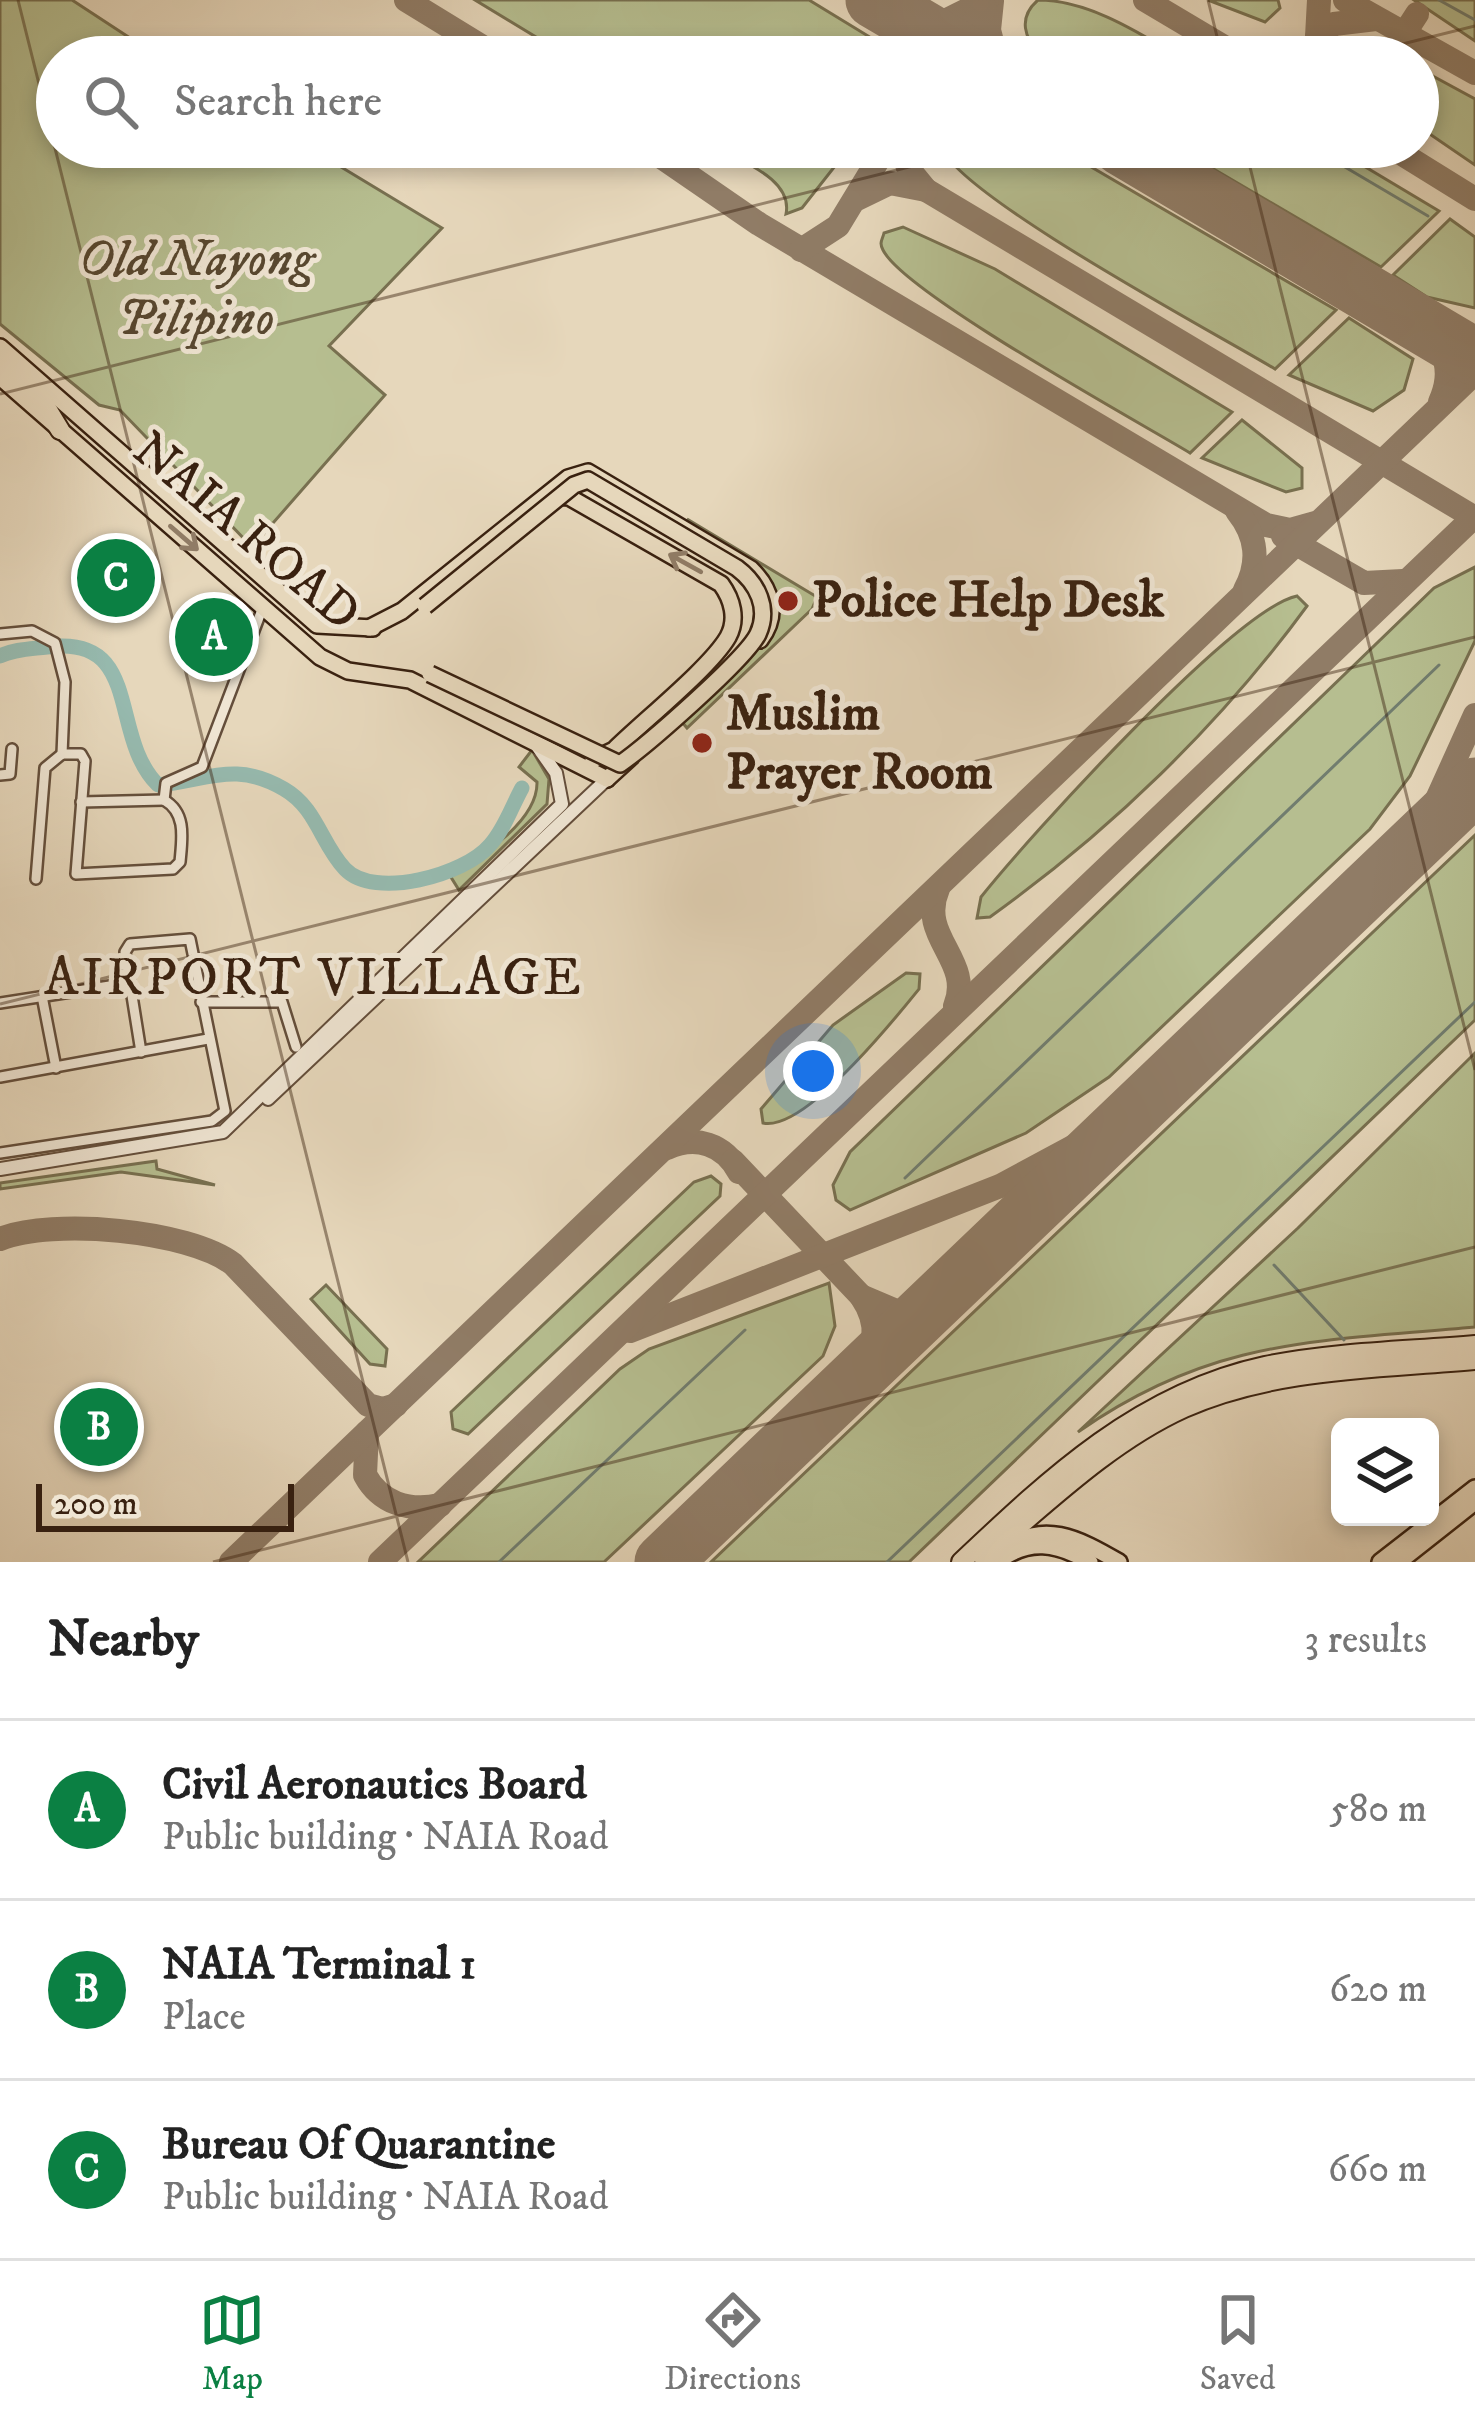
<!DOCTYPE html>
<html lang="en">
<head>
<meta charset="utf-8">
<style>
  body { margin:0; font-family:"IM FELL DW Pica",serif; background:#f2f2f2; color:#222 }
  .controls { position:absolute; right:36px; bottom:36px; display:grid; overflow:hidden; border-radius:18px; box-shadow:0 6px 18px #0003 }
  .controls button { width:108px; height:108px; display:grid; place-items:center; padding:0; border:0; border-bottom:3px solid #e0e0e0; background:#fff; color:#222; font:60px sans-serif }
  .scale { position:absolute; left:36px; bottom:30px; width:258px; box-sizing:border-box; padding-left:12px; border:6px solid #392110; border-top:0; font-size:33px; line-height:42px; white-space:nowrap; color:#392110; -webkit-text-stroke:9px #efe5d3; paint-order:stroke }
  .you { position:absolute; left:813px; top:1071px; width:42px; height:42px; margin:-30px; border:9px solid #fff; border-radius:50%; background:#1a73e8; box-shadow:0 0 0 18px #1a73e833 }
  .badge { display:grid; place-items:center; width:78px; height:78px; border-radius:50%; background:#0b8043; color:#fff; font-size:39px; font-weight:700 }
  .pin { position:absolute; translate:-50% -50%; border:6px solid #fff; box-shadow:0 3px 12px #0006 }
  .list { margin:0; padding:0; list-style:none }
  h2 { display:flex; justify-content:space-between; align-items:center; height:156px; margin:0; padding:0 48px; font-size:51px }
  h2 small { font-size:39px; font-weight:400; color:#767676 }
  .list li { display:grid; grid-template-columns:78px 1fr auto; gap:36px; align-items:center; box-sizing:border-box; height:180px; padding:0 48px; border-top:3px solid #e0e0e0 }
  .list b { display:block; font-size:45px; white-space:nowrap }
  .list p { margin:0; font-size:39px; white-space:nowrap; color:#767676 }
  .list em { font-size:39px; font-style:normal; color:#767676 }
  .icon { flex:none; width:66px; height:66px; fill:none; stroke:currentColor; stroke-width:2; stroke-linecap:round; stroke-linejoin:round }
  .map { position:relative; flex:none; width:1475px; height:1562px; overflow:hidden }
  .search { position:absolute; background:#fff; box-shadow:0 6px 18px #0003; left:36px; right:36px; top:36px; height:132px; display:flex; align-items:center; gap:30px; box-sizing:border-box; padding:0 42px; border-radius:66px; color:#767676; font-size:45px }
  .sheet { height:696px; background:#fff }
  nav { display:flex; justify-content:space-around; align-items:center; box-sizing:border-box; height:168px; border-top:3px solid #e0e0e0; background:#fff; font-size:33px; color:#767676 }
  nav a { display:grid; justify-items:center; gap:6px }
  nav .on { color:#0b8043 }
  .map>svg:first-child { display:block }
</style>
</head>
<body>
<div class="map">
<svg width="1475" height="1562" viewBox="0 0 1475 1562">
  <rect width="100%" height="100%" fill="#e6d7bb"/>
  <filter id="stains"><feTurbulence type="fractalNoise" baseFrequency=".00167" numOctaves="4"/><feColorMatrix values="0 0 0 0 .2 0 0 0 0 .09 0 0 0 0 .02 0 0 0 .5 -.17"/></filter>
  <radialGradient id="worn" r=".72"><stop offset=".6" stop-color="#630" stop-opacity="0"/><stop offset="1" stop-color="#630" stop-opacity=".3"/></radialGradient>
  <!-- green -->
  <g fill="#b6be90" stroke="#787050" stroke-width="3">
    <polygon points="0,0 72,0 159,57 57,57 57,147 308,147 442,228 329,346 385,395 252,547 120,410 99,405 0,324"/>
    <polygon points="475,0 809,0 873,39 882,54 569,57"/>
    <path d="M 1038,0 C 1088,0 1138,32 1180,57 L 1040,57 C 1025,38 1017,18 1038,0 Z"/>
    <polygon points="1208,0 1278,0 1280,8 1265,22"/>
    <polygon points="1414,0 1475,0 1475,41"/>
    <polygon points="1418,68 1475,99 1475,165 1418,126"/>
    <path d="M 717,147 L 850,147 L 802,208 L 786,214 C 793,179 742,162 717,147 Z"/>
    <path d="M 941,147 L 1057,147 L 1336,310 L 1275,369 C 1215,333 962,198 941,147 Z"/>
    <polygon points="1176,147 1332,147 1439,211 1381,267"/>
    <polygon points="1450,219 1475,237 1475,308 1427,297 1393,275"/>
    <path d="M 903,227 L 995,269 L 1232,412 L 1190,453 C 1137,421 904,293 883,250 C 879,242 882,241 884,233 Z"/>
    <polygon points="1349,318 1413,359 1404,390 1373,411 1289,375"/>
    <polygon points="1242,420 1302,468 1302,488 1286,492 1202,458"/>
    <polygon points="687,519 817,597 812,609 687,728 677,716 753,644 758,588"/>
    <polygon points="1475,567 1475,641 1410,776 1370,829 1109,1077 1026,1133 850,1210 836,1200 833,1185 850,1152 1434,588"/>
    <path d="M 1297,596 L 1307,606 C 1220,725 1110,831 990,917 L 977,918 L 981,897 C 1027,839 1235,609 1297,596 Z"/>
    <path d="M 532,750 L 549,779 L 547,804 L 459,890 L 449,874 C 480,859 538,821 537,782 L 519,767 Z"/>
    <polygon points="1475,835 1475,1020 909,1562 711,1562"/>
    <path d="M 906,973 L 920,974 L 919,989 C 894,1020 804,1132 763,1123 L 761,1109 L 833,1025 Z"/>
    <path d="M 1475,1053 L 1475,1327 C 1317,1342 1214,1337 1078,1432 L 1298,1228 Z"/>
    <polygon points="156,1161 157,1169 215,1185 121,1172 0,1189 0,1183"/>
    <polygon points="711,1176 721,1184 720,1196 468,1434 453,1429 451,1412 694,1182"/>
    <polygon points="829,1283 835,1326 823,1356 604,1562 418,1562 620,1369 649,1349"/>
    <polygon points="326,1285 387,1349 385,1366 370,1364 311,1299"/>
  </g>
  <g fill="none" stroke-linecap="round" stroke-linejoin="round">
    <!-- stream -->
    <g stroke="#717d6f" stroke-width="3">
      <polyline points="1439,0 1475,20"/>
      <polyline points="1140,47 1157,57"/>
      <polyline points="1311,147 1428,216"/>
      <polyline points="905,1178 1439,665"/>
      <polyline points="1274,1265 1344,1340"/>
      <polyline points="499,1562 745,1330"/>
      <polyline points="887,1562 1475,1002"/>
    </g>
    <!-- river -->
    <path stroke="#96baaf" stroke-width="15" d="M 0,656 C 15,649 31,649 47,647 C 144,634 108,736 158,785 C 206,781 235,760 284,789 C 317,808 321,844 345,869 C 374,900 465,875 490,845 C 504,830 512,806 522,788"/>
    <!-- taxiway -->
    <g stroke="#907c66" stroke-width="24">
      <polyline points="406,0 499,57"/>
      <polyline points="1145,0 1241,57"/>
      <polyline points="1345,0 1475,73"/>
      <polyline points="992,1 989,30 996,57"/>
      <polyline points="901,16 945,21 987,0"/>
      <polyline points="901,16 917,36 924,57"/>
      <polyline points="1317,37 1334,24 1376,19"/>
      <polyline points="1317,37 1319,0"/>
      <polyline points="1391,54 1417,14"/>
      <polyline points="944,57 985,8"/>
      <polyline points="647,147 759,224 1266,525 1290,530 1315,523"/>
      <polyline points="1391,147 1475,199"/>
      <polyline points="926,190 1475,518"/>
      <polyline points="857,199 890,183 926,190 908,168 902,147"/>
      <polyline points="801,250 838,226 886,147"/>
      <path d="M 1417,323 C 1444,343 1455,369 1440,402"/>
      <polyline points="1445,339 1475,344"/>
      <path d="M 1237,511 C 1257,536 1260,562 1245,590"/>
      <polyline points="1283,536 1364,583 1403,581"/>
      <polyline points="1419,839 1475,715"/>
      <path d="M 938,889 C 917,937 974,960 955,1006"/>
      <path d="M 667,1148 C 696,1135 724,1144 739,1172"/>
      <polyline points="733,1161 861,1296"/>
      <path d="M 0,1239 C 52,1218 188,1230 233,1264 L 368,1405 L 383,1409 L 396,1405"/>
      <polyline points="630,1331 1000,1186 1078,1144 1169,1078"/>
      <path d="M 855,1378 C 875,1349 882,1327 861,1296 L 901,1313 L 936,1301"/>
      <path d="M 367,1432 L 365,1475 C 380,1503 409,1512 440,1505"/>
      <polyline points="231,1562 1475,373"/>
      <polyline points="380,1562 1475,516"/>
    </g>
    <!-- runway -->
    <g stroke="#907c66" stroke-width="57">
      <polyline points="874,0 971,57"/>
      <polyline points="1121,147 1475,357"/>
      <polyline points="663,1562 1475,786"/>
    </g>
    <defs>
      <g id="minor">
        <polyline points="0,634 32,631 55,643 65,682 62,754"/>
        <path d="M 62,754 L 81,754 L 85,761 L 76,874 L 173,869 L 180,862 C 182,839 187,813 164,800"/>
        <polyline points="0,775 10,774 12,749"/>
        <polyline points="164,800 166,783 202,767 263,607"/>
        <polyline points="81,802 164,800"/>
        <polyline points="36,879 45,768 62,754"/>
        <polyline points="42,996 56,1068"/>
        <polyline points="201,1002 282,1002 296,1047"/>
        <polyline points="0,1003 129,983"/>
        <polyline points="0,1077 208,1039"/>
        <polyline points="0,1153 212,1121 225,1111 190,939 130,944 125,952 141,1052"/>
      </g>
      <g id="tertiary">
        <polyline points="268,1099 607,779"/>
        <polyline points="0,1169 223,1132 562,804 556,773 537,746"/>
      </g>
      <g id="primary">
        <polyline points="0,347 317,625 373,628"/>
        <polyline points="0,377 320,657 348,671 410,680 607,779"/>
        <path d="M 553,496 L 569,497 L 721,584 C 732,599 738,619 728,637 C 710,668 642,722 614,750 L 593,760"/>
        <path d="M 369,628 L 402,611 L 568,478 L 588,472 L 751,569 C 772,590 779,615 760,640"/>
        <polyline points="607,779 631,757"/>
        <path d="M 1001,1552 C 1042,1518 1079,1539 1119,1562"/>
        <path d="M 997,1562 C 1029,1538 1056,1543 1090,1562"/>
        <polyline points="1380,1562 1475,1488"/>
        <polyline points="1399,1562 1475,1502"/>
      </g>
      <g id="motorway">
        <polyline points="0,363 40,397 60,430"/>
        <path d="M 983,1557 C 1045,1505 1109,1442 1184,1408 C 1274,1368 1378,1369 1475,1360"/>
        <path d="M 961,1562 C 1051,1477 1140,1393 1265,1366 C 1333,1352 1406,1351 1475,1345"/>
      </g>
    </defs>
    <!-- minor casing -->
    <use href="#minor" stroke="#644e3b" stroke-width="14"/>
    <!-- tertiary casing -->
    <use href="#tertiary" stroke="#644e3b" stroke-width="16"/>
    <!-- primary casing -->
    <use href="#primary" stroke="#392110" stroke-width="20"/>
    <!-- motorway casing -->
    <use href="#motorway" stroke="#392110" stroke-width="22"/>
    <!-- minor -->
    <use href="#minor" stroke="#efe5d3" stroke-width="9"/>
    <!-- tertiary -->
    <use href="#tertiary" stroke="#efe5d3" stroke-width="12"/>
    <!-- primary -->
    <use href="#primary" stroke="#e6d7bb" stroke-width="15"/>
    <!-- motorway -->
    <use href="#motorway" stroke="#e6d7bb" stroke-width="18"/>
    <defs>
      <path id="primary-bridge" d="M 425,606 L 574,485 L 588,480 L 737,568 C 757,583 770,608 758,634 C 746,659 646,746 620,764 L 430,674"/>
    </defs>
    <!-- primary-bridge casing -->
    <use href="#primary-bridge" stroke="#392110" stroke-width="20" stroke-linecap="butt"/>
    <!-- primary-bridge -->
    <use href="#primary-bridge" stroke="#e6d7bb" stroke-width="15"/>
  </g>
  <!-- one-way arrows -->
  <defs><path id="oneway-shaft" d="M-6 0H5M1.5-3L5.5 0L1.5 3" fill="none" stroke-width="1.6" stroke-linecap="round" stroke-linejoin="round" transform="scale(3)"/></defs>
  <g stroke="#907c66">
    <use href="#oneway-shaft" transform="translate(184 538) rotate(41)"/>
    <use href="#oneway-shaft" transform="translate(685 563) rotate(-151)"/>
  </g>
  <!-- ticks -->
  <path fill="none" stroke="#392110" stroke-width="3" stroke-opacity="0.45" d="M 18,0 L 408,1562M 1208,0 L 1222,57M 1350,57 L 1475,26M 1245,147 L 1475,1070M 0,394 L 989,147M 0,1004 L 1475,637M 213,1562 L 1475,1247"/>
  <!-- markers -->
  <g fill="#8f2418" stroke="#efe5d3" stroke-width="4.5">
    <circle cx="788" cy="601" r="12"/>
    <circle cx="702" cy="743" r="12"/>
  </g>
  <g text-anchor="middle" dominant-baseline="central" stroke-width="10" stroke-linejoin="round" paint-order="stroke">
    <!-- park labels -->
    <g font-size="51" font-style="italic" fill="#584830" stroke="#efe5d3">
      <text x="196" y="260">Old Nayong<tspan x="196" dy="59">Pilipino</tspan></text>
    </g>
    <!-- street labels -->
    <g font-size="51" fill="#392110" stroke="#efe5d3">
      <text transform="translate(246 532) rotate(40)">NAIA ROAD</text>
    </g>
    <!-- poi labels -->
    <g font-size="51" font-weight="bold" fill="#392110" stroke="#efe5d3" text-anchor="start">
      <text x="812" y="601">Police Help Desk</text>
      <text x="726" y="714">Muslim<tspan x="726" dy="59">Prayer Room</tspan></text>
    </g>
    <!-- neighbourhood labels -->
    <g font-size="54" letter-spacing="3" fill="#392110" stroke="#efe5d3">
      <text x="314" y="978">AIRPORT VILLAGE</text>
    </g>
  </g>
  <rect width="100%" height="100%" filter="url(#stains)"/>
  <rect width="100%" height="100%" fill="url(#worn)"/>
</svg>
<div class="controls">
<button><svg class="icon" aria-label="layers" viewBox="0 0 24 24"><path d="M12 4l9 5-9 5-9-5zM3 14l9 5 9-5"/></svg></button>
</div>
<div class="scale">200 m</div>
<div class="you"></div>
<div class="pin badge" style="left:214px;top:637px">A</div>
<div class="pin badge" style="left:99px;top:1427px">B</div>
<div class="pin badge" style="left:116px;top:578px">C</div>
<div class="search"><svg class="icon" aria-label="search" viewBox="0 0 24 24"><circle cx="10" cy="10" r="6"/><path d="M15 15l6 6"/></svg>Search here</div>
</div>
<section class="sheet">
<h2>Nearby<small>3 results</small></h2>
<ul class="list">
<li><span class="badge">A</span><div><b>Civil Aeronautics Board</b><p>Public building · NAIA Road</p></div><em>580 m</em></li>
<li><span class="badge">B</span><div><b>NAIA Terminal 1</b><p>Place</p></div><em>620 m</em></li>
<li><span class="badge">C</span><div><b>Bureau Of Quarantine</b><p>Public building · NAIA Road</p></div><em>660 m</em></li>
</ul>
</section>
<nav>
<a class="on"><svg class="icon" aria-label="map" viewBox="0 0 24 24"><path d="M3 6l6-2 6 2 6-2v14l-6 2-6-2-6 2zM9 4v14M15 6v14"/></svg>Map</a>
<a><svg class="icon" aria-label="directions" viewBox="0 0 24 24"><path d="M12 3l9 9-9 9-9-9zM9 14v-3h6M13 9l2 2-2 2"/></svg>Directions</a>
<a><svg class="icon" aria-label="saved" viewBox="0 0 24 24"><path d="M7 4h10v16l-5-4-5 4z"/></svg>Saved</a>
</nav>
</body>
</html>
